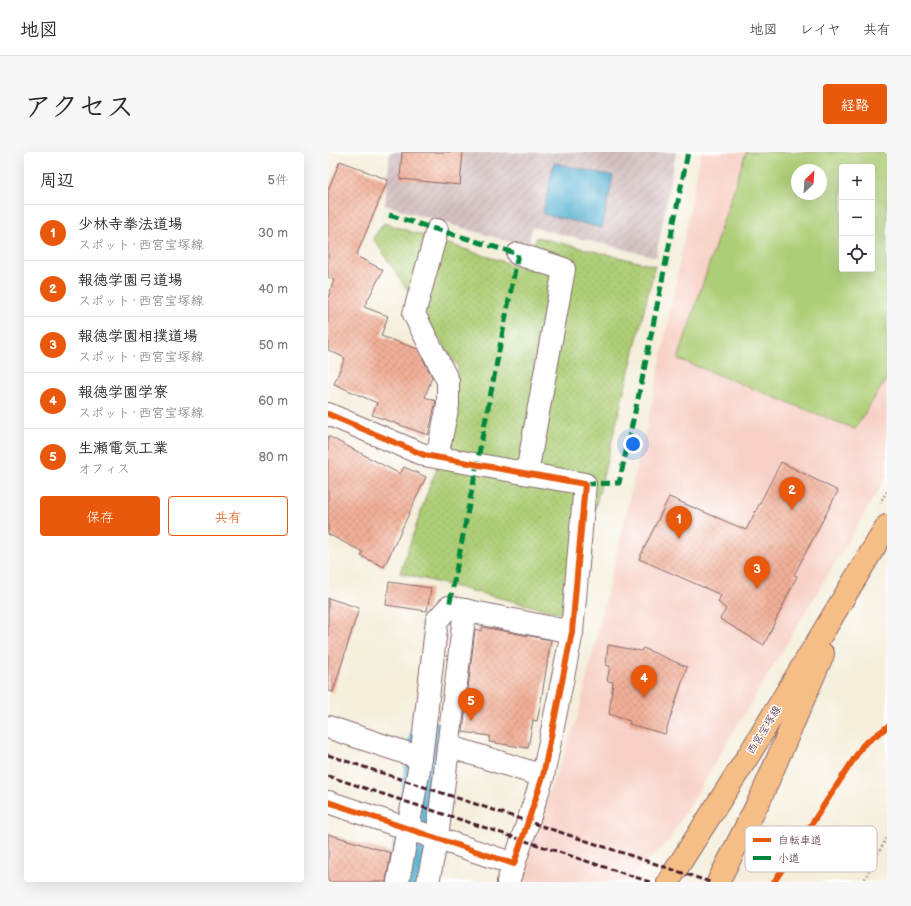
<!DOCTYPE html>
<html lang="ja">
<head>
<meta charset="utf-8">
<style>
  body { margin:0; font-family:"Balsamiq Sans","Klee One",sans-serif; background:#f7f7f7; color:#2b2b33 }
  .controls { position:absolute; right:12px; top:12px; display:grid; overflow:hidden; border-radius:4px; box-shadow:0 4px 16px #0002 }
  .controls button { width:36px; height:36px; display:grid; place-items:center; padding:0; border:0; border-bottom:1px solid #e1e1e2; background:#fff; color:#2b2b33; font:20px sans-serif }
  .compass { position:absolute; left:463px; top:12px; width:36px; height:36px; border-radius:50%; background:#fff; box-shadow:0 4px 16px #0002; rotate:25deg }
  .you { position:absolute; left:305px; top:292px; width:14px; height:14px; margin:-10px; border:3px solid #fff; border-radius:50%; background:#1a73e8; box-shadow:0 0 0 6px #1a73e833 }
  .badge { display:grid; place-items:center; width:26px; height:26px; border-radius:50%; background:#ea580c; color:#fff; font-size:13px; font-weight:700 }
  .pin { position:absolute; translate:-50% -33px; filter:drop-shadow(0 1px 2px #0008) }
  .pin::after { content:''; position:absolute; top:21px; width:14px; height:12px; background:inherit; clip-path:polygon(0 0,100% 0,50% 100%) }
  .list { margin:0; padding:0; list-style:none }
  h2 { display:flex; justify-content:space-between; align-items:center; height:52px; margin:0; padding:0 16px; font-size:17px }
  h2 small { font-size:13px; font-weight:400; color:#7c7c81 }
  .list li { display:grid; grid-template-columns:26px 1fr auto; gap:12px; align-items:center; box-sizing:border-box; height:56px; padding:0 16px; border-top:1px solid #e1e1e2 }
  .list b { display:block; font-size:15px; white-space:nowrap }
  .list p { margin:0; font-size:13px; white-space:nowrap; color:#7c7c81 }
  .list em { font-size:13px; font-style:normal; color:#7c7c81 }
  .actions { display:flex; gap:8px; padding:12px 16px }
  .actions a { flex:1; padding:9px 0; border:1px solid #ea580c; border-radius:4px; text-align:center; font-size:14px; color:#ea580c }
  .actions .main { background:#ea580c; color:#fff }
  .icon { flex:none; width:22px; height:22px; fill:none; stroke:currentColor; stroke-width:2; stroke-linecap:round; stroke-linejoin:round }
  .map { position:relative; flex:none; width:559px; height:730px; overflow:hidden; border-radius:4px }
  header { display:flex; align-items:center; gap:24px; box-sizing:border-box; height:56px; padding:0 20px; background:#fff; border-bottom:1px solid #e1e1e2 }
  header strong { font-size:19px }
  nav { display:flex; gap:22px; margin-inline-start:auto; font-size:14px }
  .intro { display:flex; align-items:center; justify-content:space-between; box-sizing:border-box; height:96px; padding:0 24px }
  h1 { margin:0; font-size:28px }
  .button { padding:10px 18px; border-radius:4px; background:#ea580c; color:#fff; font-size:14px; font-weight:700 }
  main { display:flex; gap:24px; padding:0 24px }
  aside { flex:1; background:#fff; border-radius:4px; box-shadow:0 4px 16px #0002 }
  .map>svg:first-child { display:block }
</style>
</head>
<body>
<header>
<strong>地図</strong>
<nav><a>地図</a><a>レイヤ</a><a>共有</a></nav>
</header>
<div class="intro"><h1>アクセス</h1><a class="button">経路</a></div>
<main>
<aside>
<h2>周辺<small>5件</small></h2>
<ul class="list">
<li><span class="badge">1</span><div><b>少林寺拳法道場</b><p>スポット · 西宮宝塚線</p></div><em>30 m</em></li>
<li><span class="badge">2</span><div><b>報徳学園弓道場</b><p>スポット · 西宮宝塚線</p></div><em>40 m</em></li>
<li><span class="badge">3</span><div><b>報徳学園相撲道場</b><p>スポット · 西宮宝塚線</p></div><em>50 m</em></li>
<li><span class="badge">4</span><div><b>報徳学園学寮</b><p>スポット · 西宮宝塚線</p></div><em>60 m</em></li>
<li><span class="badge">5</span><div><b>生瀬電気工業</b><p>オフィス</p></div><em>80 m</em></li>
</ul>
<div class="actions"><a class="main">保存</a><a>共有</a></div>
</aside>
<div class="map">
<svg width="559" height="730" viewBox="0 0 559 730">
  <defs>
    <pattern id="industrial-furrows" width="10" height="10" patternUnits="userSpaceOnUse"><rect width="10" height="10" fill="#d2bfc0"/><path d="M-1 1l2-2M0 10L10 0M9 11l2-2" fill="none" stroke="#b6a4a5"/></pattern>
    <pattern id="grass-dots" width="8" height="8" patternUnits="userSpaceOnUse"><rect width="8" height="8" fill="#adce76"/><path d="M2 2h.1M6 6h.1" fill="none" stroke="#96b066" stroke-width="1.8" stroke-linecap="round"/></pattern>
    <pattern id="building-cross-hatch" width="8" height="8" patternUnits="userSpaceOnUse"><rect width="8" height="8" fill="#f1af97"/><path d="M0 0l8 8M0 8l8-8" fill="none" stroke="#d09682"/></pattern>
  </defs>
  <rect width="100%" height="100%" fill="#fff"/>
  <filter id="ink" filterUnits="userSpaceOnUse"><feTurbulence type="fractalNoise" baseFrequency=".025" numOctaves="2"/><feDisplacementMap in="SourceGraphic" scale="8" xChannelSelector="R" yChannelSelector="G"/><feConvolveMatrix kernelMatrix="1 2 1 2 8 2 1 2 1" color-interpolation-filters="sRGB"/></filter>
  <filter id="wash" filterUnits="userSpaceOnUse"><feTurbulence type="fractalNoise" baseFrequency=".012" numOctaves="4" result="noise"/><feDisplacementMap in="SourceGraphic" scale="16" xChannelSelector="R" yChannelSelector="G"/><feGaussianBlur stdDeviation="0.9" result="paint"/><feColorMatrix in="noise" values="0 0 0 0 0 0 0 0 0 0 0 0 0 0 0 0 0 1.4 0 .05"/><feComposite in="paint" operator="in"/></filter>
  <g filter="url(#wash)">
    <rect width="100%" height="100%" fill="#f4eedb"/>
    <!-- built -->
    <path fill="#f7d1c7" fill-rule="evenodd" d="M 373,0 L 559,0 L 559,324 L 340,689 L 297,730 L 187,730 L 249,567 L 327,238 ZM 514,15 L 544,15 L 544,117 L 514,117 ZM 469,18 L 493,18 L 493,42 L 469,42 Z"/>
    <!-- industrial -->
    <polygon fill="url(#industrial-furrows)" points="62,0 348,0 328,105 204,75 200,95 57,53"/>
    <!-- grass -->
    <polygon fill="url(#grass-dots)" stroke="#7c7650" points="56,71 201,118 208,85 327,114 264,369 244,464 72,421 101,336 127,274 130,215 45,86"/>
    <!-- pitch -->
    <path fill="#adce76" stroke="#7c7650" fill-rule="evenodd" d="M 418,0 L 559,0 L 559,226 L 527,277 L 350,207 ZM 514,15 L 544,15 L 544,117 L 514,117 ZM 469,18 L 493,18 L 493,42 L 469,42 Z"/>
    <!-- water -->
    <polygon fill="#52b0d0" stroke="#4e687e" points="226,11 285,24 274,76 215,62"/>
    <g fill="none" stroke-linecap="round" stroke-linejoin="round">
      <!-- river -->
      <g stroke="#52b0d0" stroke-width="47">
        <polyline points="93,669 103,592"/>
        <polyline points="82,730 89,692"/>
      </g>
    </g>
    <g id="blocks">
      <!-- building -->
      <g fill="url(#building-cross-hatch)">
        <polygon points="74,0 135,0 132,33 72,27"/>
        <polygon points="12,9 60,28 28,104 55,118 36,155 60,164 53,184 90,197 104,225 97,245 108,249 100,283 44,263 49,251 6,232 17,206 0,198 0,146 6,128 0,125 0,38"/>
        <polygon points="0,284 72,322 76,315 98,325 56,415 33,404 35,400 0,382"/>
        <polygon points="453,310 510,339 466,423 469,424 436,493 392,467 398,457 390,450 393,443 311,407 341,345 418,378"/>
        <polygon points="61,430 103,436 99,459 58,453"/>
        <polygon points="0,446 31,456 5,540 0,539"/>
        <polygon points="154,475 223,488 212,555 209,569 205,568 200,596 161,590 162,584 135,580 147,477 154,479"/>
        <polygon points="280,493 313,499 315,496 359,515 337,582 301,572 302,569 281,562 285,530 279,529 282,514 278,513"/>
        <polygon points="0,682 63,701 58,730 0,730"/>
      </g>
    </g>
  </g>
  <g filter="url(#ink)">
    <use href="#blocks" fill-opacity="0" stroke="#866769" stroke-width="1"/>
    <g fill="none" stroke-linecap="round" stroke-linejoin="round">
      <defs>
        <g id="minor">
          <polyline points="190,102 236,117 199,321"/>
          <polyline points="0,262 96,303 257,332 244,480 215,624 186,712 0,650"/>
          <polyline points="109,305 120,253 120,229 86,162 109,78"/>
          <polyline points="0,575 93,606"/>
          <polyline points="120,594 215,624"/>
          <polyline points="70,730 93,606 109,468 121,455 244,480"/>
          <polyline points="100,730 109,686 137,458"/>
          <polyline points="180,730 186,712"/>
        </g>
        <g id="major">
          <polyline points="340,730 422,601 559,374"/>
          <polyline points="390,730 433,645 495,502"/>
        </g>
      </defs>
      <!-- minor casing -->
      <use href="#minor" stroke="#866769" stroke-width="24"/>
      <!-- major casing -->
      <use href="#major" stroke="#866769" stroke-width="24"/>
      <!-- path -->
      <g stroke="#866769" stroke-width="2.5" stroke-dasharray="1 3" stroke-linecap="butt">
        <polyline points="552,351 559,339"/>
        <polyline points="535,730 559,685"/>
      </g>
      <!-- minor -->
      <use href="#minor" stroke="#fff" stroke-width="22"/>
      <!-- major -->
      <use href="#major" stroke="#f6be87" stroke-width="22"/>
      <!-- rail -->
      <g stroke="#4a1f2b" stroke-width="3" stroke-dasharray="6 3" stroke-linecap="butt">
        <polyline points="0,603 382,730"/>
        <polyline points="0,624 322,730"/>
      </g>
      <!-- quiet -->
      <g stroke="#00873e" stroke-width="5" stroke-dasharray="10 5" stroke-linecap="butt">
        <polyline points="61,63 190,102 121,455"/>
        <polyline points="257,332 291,331 313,233 360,0"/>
      </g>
      <defs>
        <g id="cycleway">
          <polyline points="0,262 96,303 257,332 244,480 215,624 186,712 0,650"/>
          <polyline points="446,730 535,593 559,575"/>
        </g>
      </defs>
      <!-- cycleway casing -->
      <use href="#cycleway" stroke="#fff" stroke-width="8"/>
      <!-- cycleway -->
      <use href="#cycleway" stroke="#e8590c" stroke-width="6"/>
    </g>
  </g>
  <g text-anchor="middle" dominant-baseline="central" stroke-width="3" stroke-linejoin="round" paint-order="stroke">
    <!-- street labels -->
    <g font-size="11" fill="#4a1f2b" stroke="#fff">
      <text transform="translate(436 578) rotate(-59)">西宮宝塚線</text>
    </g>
  </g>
  <!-- legend -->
  <rect x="417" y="674" width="132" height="46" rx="6" fill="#fff" stroke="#c9bcbf" stroke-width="1"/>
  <rect x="425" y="686" width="18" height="4" fill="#e8590c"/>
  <rect x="425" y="704" width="18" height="4" fill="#00873e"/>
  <g font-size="11" fill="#4a1f2b">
    <text x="450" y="692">自転車道</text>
    <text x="450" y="710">小道</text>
  </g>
</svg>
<div class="controls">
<button>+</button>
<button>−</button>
<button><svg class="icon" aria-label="locate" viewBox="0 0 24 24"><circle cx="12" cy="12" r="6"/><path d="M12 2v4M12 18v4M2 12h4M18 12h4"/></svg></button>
</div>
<svg class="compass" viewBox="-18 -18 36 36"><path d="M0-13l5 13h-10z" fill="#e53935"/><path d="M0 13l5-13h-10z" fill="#7c7c81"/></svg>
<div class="you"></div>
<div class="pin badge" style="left:351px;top:387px">1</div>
<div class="pin badge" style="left:464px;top:358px">2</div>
<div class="pin badge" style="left:429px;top:437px">3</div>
<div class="pin badge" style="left:316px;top:546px">4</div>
<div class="pin badge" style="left:143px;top:569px">5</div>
</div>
</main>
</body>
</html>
